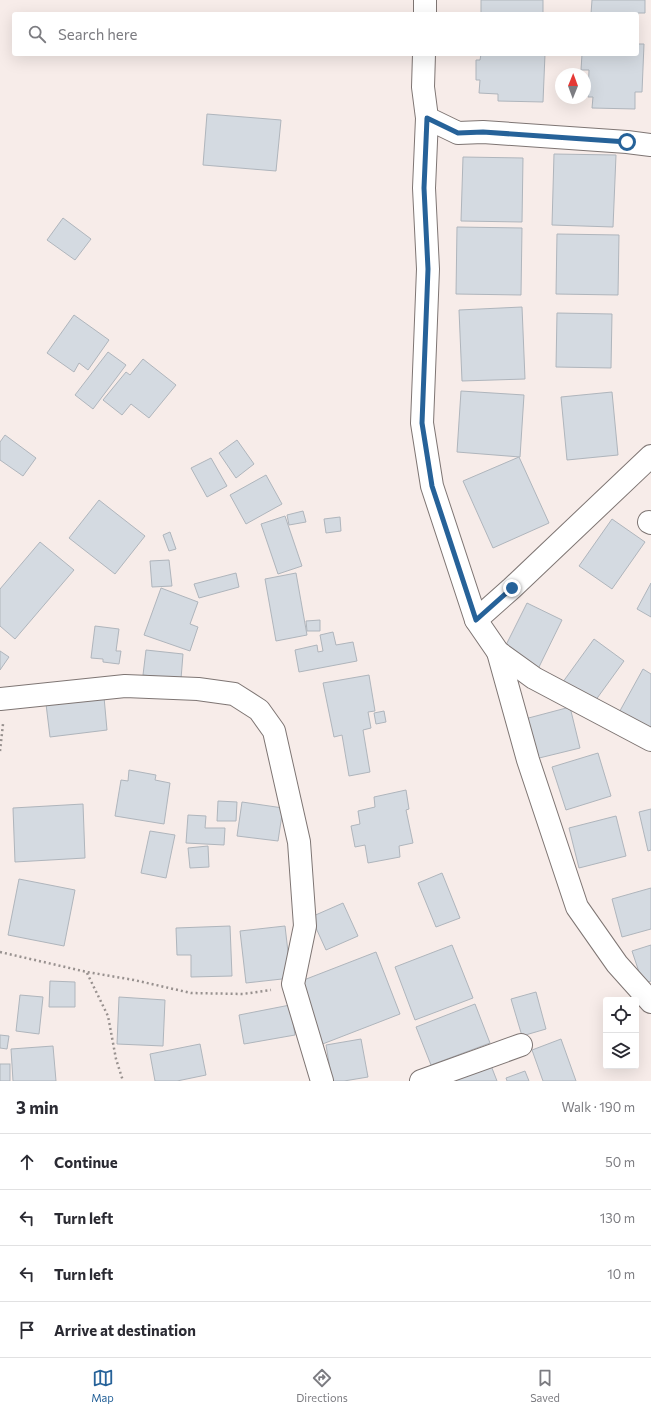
<!DOCTYPE html>
<html lang="en">
<head>
<meta charset="utf-8">
<style>
  body { margin:0; font-family:Commissioner,sans-serif; background:#f2f2f3; color:#2b2b33 }
  .controls { position:absolute; right:12px; bottom:12px; display:grid; overflow:hidden; border-radius:4px; box-shadow:0 4px 16px #0002 }
  .controls button { width:36px; height:36px; display:grid; place-items:center; padding:0; border:0; border-bottom:1px solid #e1e1e2; background:#fff; color:#2b2b33; font:20px sans-serif }
  .compass { position:absolute; left:555px; top:68px; width:36px; height:36px; border-radius:50%; background:#fff; box-shadow:0 4px 16px #0002; rotate:1deg }
  .stop { position:absolute; width:12px; height:12px; margin:-9px; border:3px solid #266299; border-radius:50%; background:#fff }
  .stop.end { background:#266299; border-color:#fff; box-shadow:0 1px 4px #0008 }
  .list { margin:0; padding:0; list-style:none }
  h2 { display:flex; justify-content:space-between; align-items:center; height:52px; margin:0; padding:0 16px; font-size:17px }
  h2 small { font-size:13px; font-weight:400; color:#7c7c81 }
  .list li { display:grid; grid-template-columns:26px 1fr auto; gap:12px; align-items:center; box-sizing:border-box; height:56px; padding:0 16px; border-top:1px solid #e1e1e2 }
  .list b { display:block; font-size:15px; white-space:nowrap }
  .list em { font-size:13px; font-style:normal; color:#7c7c81 }
  .icon { flex:none; width:22px; height:22px; fill:none; stroke:currentColor; stroke-width:2; stroke-linecap:round; stroke-linejoin:round }
  .map { position:relative; flex:none; width:651px; height:1081px; overflow:hidden }
  .search { position:absolute; background:#fff; box-shadow:0 4px 16px #0002; left:12px; right:12px; top:12px; height:44px; display:flex; align-items:center; gap:10px; box-sizing:border-box; padding:0 14px; border-radius:4px; color:#7c7c81; font-size:15px }
  .sheet { height:276px; background:#fff }
  nav { display:flex; justify-content:space-around; align-items:center; box-sizing:border-box; height:56px; border-top:1px solid #e1e1e2; background:#fff; font-size:11px; color:#7c7c81 }
  nav a { display:grid; justify-items:center; gap:2px }
  nav .on { color:#266299 }
  .map>svg:first-child { display:block }
</style>
</head>
<body>
<div class="map">
<svg width="651" height="1081" viewBox="0 0 651 1081">
  <rect width="100%" height="100%" fill="#f7ece9"/>
  <!-- building -->
  <g fill="#d4dae1" stroke="#afb5bc">
    <rect x="481" y="0" width="62" height="14"/>
    <polygon points="592,0 645,0 645,13 638,13 638,30 637,14 591,14"/>
    <polygon points="637,44 644,44 642,92 635,92 635,109 592,108 593,97 588,97 589,70 581,70 582,54 637,54"/>
    <polygon points="481,54 545,54 543,102 498,101 498,94 479,93 480,80 476,80 476,60 480,60"/>
    <polygon points="207,114 281,120 276,171 203,165"/>
    <polygon points="554,154 616,155 613,227 552,225"/>
    <polygon points="463,157 523,158 522,222 461,221"/>
    <polygon points="63,218 91,239 75,260 47,240"/>
    <polygon points="457,227 522,228 521,295 456,294"/>
    <polygon points="557,234 619,235 618,295 556,294"/>
    <polygon points="522,307 525,379 462,381 459,310"/>
    <polygon points="557,313 612,314 611,368 556,367"/>
    <polygon points="74,315 109,340 88,370 79,363 74,372 47,353"/>
    <polygon points="108,352 126,365 93,409 75,395"/>
    <polygon points="143,359 176,385 149,418 131,404 122,415 103,400 126,372 130,375"/>
    <polygon points="461,391 524,395 520,457 457,452"/>
    <polygon points="612,392 618,455 567,460 561,397"/>
    <polygon points="5,435 36,458 23,476 0,460 0,442"/>
    <polygon points="237,440 254,464 236,478 219,453"/>
    <polygon points="519,457 549,523 493,548 463,481"/>
    <polygon points="211,458 227,486 207,497 191,468"/>
    <polygon points="266,475 282,504 246,524 230,495"/>
    <polygon points="99,500 145,536 115,574 69,538"/>
    <polygon points="303,511 306,522 289,525 287,515"/>
    <polygon points="285,516 302,566 278,574 261,524"/>
    <polygon points="340,517 341,531 326,533 324,519"/>
    <polygon points="612,519 645,542 612,589 579,566"/>
    <polygon points="170,532 176,549 169,551 163,535"/>
    <polygon points="40,542 74,570 15,639 0,626 0,589"/>
    <polygon points="169,560 172,586 152,587 150,561"/>
    <polygon points="236,573 239,587 199,598 194,584"/>
    <polygon points="296,573 307,635 276,641 265,579"/>
    <polygon points="651,583 651,617 637,609"/>
    <polygon points="161,588 198,602 190,624 198,627 190,651 144,635"/>
    <polygon points="527,603 562,620 538,669 503,651"/>
    <polygon points="320,620 320,631 307,631 306,621"/>
    <polygon points="95,626 119,629 116,651 121,651 119,664 103,662 103,659 91,658"/>
    <polygon points="333,632 336,645 353,642 357,661 299,672 295,650 317,645 318,652 323,651 320,635"/>
    <polygon points="594,639 624,661 590,708 560,686"/>
    <polygon points="146,650 183,654 181,679 143,675"/>
    <polygon points="0,651 9,657 0,670"/>
    <polygon points="643,669 651,674 651,730 616,718"/>
    <polygon points="369,675 375,711 368,712 371,728 363,730 370,772 349,776 342,735 334,737 323,683"/>
    <polygon points="104,697 107,730 50,737 46,704"/>
    <polygon points="570,707 580,748 531,760 521,720"/>
    <polygon points="384,711 386,722 376,724 374,713"/>
    <polygon points="598,753 611,796 566,810 552,767"/>
    <polygon points="129,770 156,775 155,780 170,783 164,824 115,816 121,780 128,781"/>
    <polygon points="406,790 409,809 406,810 413,843 399,846 400,857 368,863 365,845 355,847 351,826 360,824 358,811 375,807 374,797"/>
    <polygon points="218,801 237,802 236,821 217,821"/>
    <polygon points="242,802 283,808 278,841 237,836"/>
    <polygon points="83,804 85,858 15,862 13,808"/>
    <polygon points="651,809 651,850 648,851 639,812"/>
    <polygon points="188,815 206,816 205,828 225,828 224,845 186,843"/>
    <polygon points="616,816 626,856 579,868 569,828"/>
    <polygon points="150,831 175,835 166,878 141,873"/>
    <polygon points="208,846 209,867 190,868 188,848"/>
    <polygon points="442,873 460,918 436,927 418,883"/>
    <polygon points="19,879 75,890 64,946 8,935"/>
    <polygon points="651,888 651,929 622,937 612,899"/>
    <polygon points="343,903 358,936 326,950 311,917"/>
    <polygon points="230,926 232,976 191,977 191,955 177,955 176,928"/>
    <polygon points="285,926 291,978 246,983 240,931"/>
    <polygon points="452,945 473,998 415,1020 395,967"/>
    <polygon points="651,945 651,981 643,984 632,951"/>
    <polygon points="376,952 400,1014 320,1045 296,983"/>
    <polygon points="50,981 75,982 75,1007 49,1007"/>
    <polygon points="536,992 546,1029 522,1036 511,999"/>
    <polygon points="20,995 43,997 39,1034 16,1031"/>
    <polygon points="119,997 165,1000 163,1046 117,1044"/>
    <polygon points="475,1004 490,1043 431,1065 416,1027"/>
    <polygon points="290,1005 295,1035 244,1044 239,1015"/>
    <polygon points="0,1035 9,1036 7,1049 0,1048"/>
    <polygon points="361,1039 368,1077 344,1081 332,1081 326,1045"/>
    <polygon points="561,1039 576,1081 543,1081 532,1050"/>
    <polygon points="200,1044 206,1075 177,1081 155,1081 150,1054"/>
    <polygon points="53,1046 56,1081 13,1081 11,1049"/>
    <polygon points="490,1063 497,1081 454,1081 453,1077"/>
    <rect x="0" y="1064" width="10" height="17"/>
    <polygon points="525,1071 529,1081 507,1081 506,1078"/>
  </g>
  <g fill="none" stroke-linecap="round" stroke-linejoin="round">
    <defs>
      <g id="street">
        <polyline points="425,14 425,0"/>
        <polyline points="424,54 423,87 427,118 458,133 483,132 627,142 651,145"/>
        <polyline points="427,118 424,188 428,269 422,423 432,486 476,620 498,652 534,678 651,740"/>
        <polyline points="649,522 651,523"/>
        <polyline points="476,620 512,588 651,456"/>
        <polyline points="498,652 528,760 577,907 617,964 651,1002"/>
        <polyline points="0,699 125,686 198,689 234,694 259,710 274,731 299,842 305,926 293,984 322,1081"/>
        <polyline points="421,1081 521,1045"/>
      </g>
    </defs>
    <!-- street casing -->
    <use href="#street" stroke="#7e7573" stroke-width="24"/>
    <!-- path -->
    <g stroke="#98918f" stroke-width="2.5" stroke-dasharray="2 3" stroke-linecap="butt">
      <polyline points="0,751 3,724"/>
      <polyline points="0,952 87,972 134,980 191,993 243,994 271,990"/>
      <polyline points="87,973 108,1016 116,1059 123,1081"/>
    </g>
    <!-- street -->
    <use href="#street" stroke="#fff" stroke-width="22"/>
  </g>
  <g fill="none" stroke-linecap="round" stroke-linejoin="round">
    <!-- route -->
    <polyline stroke="#266299" stroke-width="5" points="512,588 476,620 432,486 422,423 428,269 424,188 427,118 458,133 483,132 627,142"/>
  </g>
</svg>
<div class="controls">
<button><svg class="icon" aria-label="locate" viewBox="0 0 24 24"><circle cx="12" cy="12" r="6"/><path d="M12 2v4M12 18v4M2 12h4M18 12h4"/></svg></button>
<button><svg class="icon" aria-label="layers" viewBox="0 0 24 24"><path d="M12 4l9 5-9 5-9-5zM3 14l9 5 9-5"/></svg></button>
</div>
<svg class="compass" viewBox="-18 -18 36 36"><path d="M0-13l5 13h-10z" fill="#e53935"/><path d="M0 13l5-13h-10z" fill="#7c7c81"/></svg>
<div class="stop" style="left:627px;top:142px"></div>
<div class="stop end" style="left:512px;top:588px"></div>
<div class="search"><svg class="icon" aria-label="search" viewBox="0 0 24 24"><circle cx="10" cy="10" r="6"/><path d="M15 15l6 6"/></svg>Search here</div>
</div>
<section class="sheet">
<h2>3 min<small>Walk · 190 m</small></h2>
<ul class="list">
<li><svg class="icon" aria-label="ahead" viewBox="0 0 24 24"><path d="M12 20V5M6 11l6-6 6 6"/></svg><div><b>Continue</b></div><em>50 m</em></li>
<li><svg class="icon" aria-label="left" viewBox="0 0 24 24"><path d="M17 20v-9H6M10 6l-5 5 5 5"/></svg><div><b>Turn left</b></div><em>130 m</em></li>
<li><svg class="icon" aria-label="left" viewBox="0 0 24 24"><path d="M17 20v-9H6M10 6l-5 5 5 5"/></svg><div><b>Turn left</b></div><em>10 m</em></li>
<li><svg class="icon" aria-label="arrive" viewBox="0 0 24 24"><path d="M6 21V4h12l-3 4 3 4H6"/></svg><div><b>Arrive at destination</b></div></li>
</ul>
</section>
<nav>
<a class="on"><svg class="icon" aria-label="map" viewBox="0 0 24 24"><path d="M3 6l6-2 6 2 6-2v14l-6 2-6-2-6 2zM9 4v14M15 6v14"/></svg>Map</a>
<a><svg class="icon" aria-label="directions" viewBox="0 0 24 24"><path d="M12 3l9 9-9 9-9-9zM9 14v-3h6M13 9l2 2-2 2"/></svg>Directions</a>
<a><svg class="icon" aria-label="saved" viewBox="0 0 24 24"><path d="M7 4h10v16l-5-4-5 4z"/></svg>Saved</a>
</nav>
</body>
</html>
